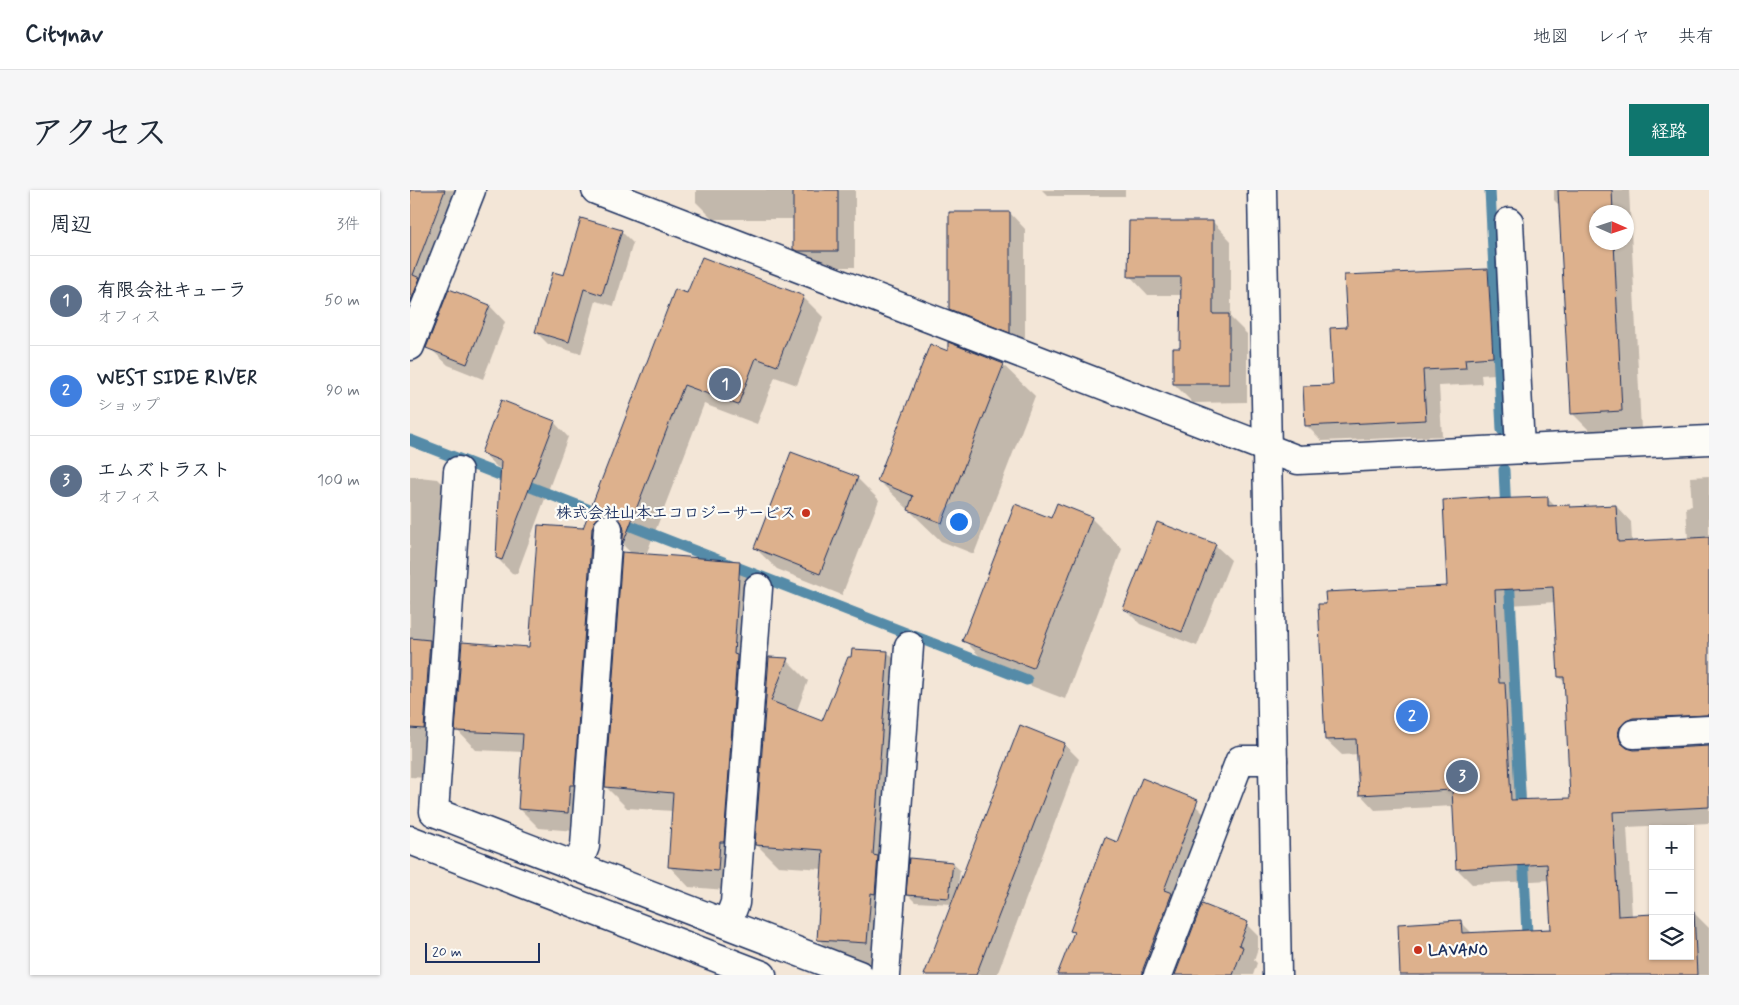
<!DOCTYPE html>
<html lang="ja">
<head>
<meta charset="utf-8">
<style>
  body { margin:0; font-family:Mynerve,"Klee One",sans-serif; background:#f6f6f7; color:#1f2937 }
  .controls { position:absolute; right:15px; bottom:15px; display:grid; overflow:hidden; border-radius:0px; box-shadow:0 1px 4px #0004 }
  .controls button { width:45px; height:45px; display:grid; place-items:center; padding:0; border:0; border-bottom:1px solid #e0e1e3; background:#fff; color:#1f2937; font:25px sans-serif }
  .compass { position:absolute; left:1179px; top:15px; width:45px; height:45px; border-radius:50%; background:#fff; box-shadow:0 1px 4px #0004; rotate:93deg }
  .scale { position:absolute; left:15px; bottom:12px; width:115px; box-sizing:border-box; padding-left:5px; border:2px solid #1b2f5e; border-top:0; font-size:14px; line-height:18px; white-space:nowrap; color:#1b2f5e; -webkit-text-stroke:4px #fdfcf7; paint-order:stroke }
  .you { position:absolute; left:548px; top:331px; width:18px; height:18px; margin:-12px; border:4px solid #fff; border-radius:50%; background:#1a73e8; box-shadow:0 0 0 8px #1a73e833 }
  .badge { display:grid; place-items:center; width:32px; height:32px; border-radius:50%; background:#0f766e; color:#fff; font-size:16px; font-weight:700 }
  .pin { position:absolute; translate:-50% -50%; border:2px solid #fff; box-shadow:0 1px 5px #0006 }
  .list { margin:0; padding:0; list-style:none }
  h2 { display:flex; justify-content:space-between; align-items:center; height:65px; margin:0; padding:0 20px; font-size:21px }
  h2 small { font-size:16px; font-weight:400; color:#747a83 }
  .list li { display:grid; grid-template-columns:32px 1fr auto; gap:15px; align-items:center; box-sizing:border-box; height:90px; padding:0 20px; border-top:1px solid #e0e1e3 }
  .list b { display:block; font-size:19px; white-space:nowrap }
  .list p { margin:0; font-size:16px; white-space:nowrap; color:#747a83 }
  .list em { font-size:16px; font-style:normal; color:#747a83 }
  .icon { flex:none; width:28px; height:28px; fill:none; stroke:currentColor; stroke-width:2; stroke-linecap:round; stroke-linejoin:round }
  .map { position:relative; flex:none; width:1299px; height:785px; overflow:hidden; border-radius:0px }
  header { display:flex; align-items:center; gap:30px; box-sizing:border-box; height:70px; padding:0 25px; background:#fff; border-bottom:1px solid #e0e1e3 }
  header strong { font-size:24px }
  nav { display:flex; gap:28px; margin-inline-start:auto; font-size:18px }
  .intro { display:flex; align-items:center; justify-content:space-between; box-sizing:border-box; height:120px; padding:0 30px }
  h1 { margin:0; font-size:35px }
  .button { padding:12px 22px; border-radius:0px; background:#0f766e; color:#fff; font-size:18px; font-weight:700 }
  main { display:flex; gap:30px; padding:0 30px }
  aside { flex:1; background:#fff; border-radius:0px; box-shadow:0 1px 4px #0004 }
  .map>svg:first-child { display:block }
</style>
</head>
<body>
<header>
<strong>Citynav</strong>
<nav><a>地図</a><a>レイヤ</a><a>共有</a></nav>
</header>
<div class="intro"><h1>アクセス</h1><a class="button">経路</a></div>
<main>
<aside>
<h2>周辺<small>3件</small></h2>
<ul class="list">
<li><span class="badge" style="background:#5c6f8a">1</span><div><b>有限会社キューラ</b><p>オフィス</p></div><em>50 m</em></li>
<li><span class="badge" style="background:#3f7fe0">2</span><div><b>WEST SIDE RIVER</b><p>ショップ</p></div><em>90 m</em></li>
<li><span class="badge" style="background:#5c6f8a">3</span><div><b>エムズトラスト</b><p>オフィス</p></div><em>100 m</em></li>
</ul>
</aside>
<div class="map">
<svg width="1299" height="785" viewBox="0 0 1299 785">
  <rect width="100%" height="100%" fill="#f3e6d7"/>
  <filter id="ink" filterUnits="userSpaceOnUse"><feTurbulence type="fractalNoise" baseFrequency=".02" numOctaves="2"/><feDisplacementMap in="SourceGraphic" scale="10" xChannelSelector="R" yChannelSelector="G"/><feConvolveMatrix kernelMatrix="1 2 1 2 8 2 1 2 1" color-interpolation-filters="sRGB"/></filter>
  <g filter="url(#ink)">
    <!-- shadow -->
    <g fill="#0003" fill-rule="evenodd">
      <polygon points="0,0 56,0 18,120 0,113"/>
      <polygon points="286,0 445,0 445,77 405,77 401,76 384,58 384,29 303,29 286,12"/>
      <polygon points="632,0 715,0 715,6 638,6"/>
      <path d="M 1144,0 L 1219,0 L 1231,240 L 1181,242 L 1162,223 L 1150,16 L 1144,10 ZM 1186,22 L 1216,22 L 1216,52 L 1186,52 Z"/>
      <polygon points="600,23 615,39 615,157 555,134 540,118"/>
      <polygon points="803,32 821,51 821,128 837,144 837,212 783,213 764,194 771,160 772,105 738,105 720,86"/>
      <polygon points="211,41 223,53 204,116 186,111 171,164 138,154 126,142 154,86"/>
      <polygon points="1078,80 1094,96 1098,183 1071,185 1072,194 1029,196 1032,246 912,251 896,235 924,196"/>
      <polygon points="45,103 80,116 95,132 73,189 38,175 22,160"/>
      <polygon points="278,105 393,107 413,127 387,195 365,187 347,234 294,214 236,365 330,372 351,393 328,701 279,697 259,676 263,621 217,618 196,597 222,364 214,356 215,344 211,344 177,642 129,638 109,618 113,562 66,560 47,540 120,458"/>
      <polygon points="540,163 593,175 625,206 564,364 531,351 469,291"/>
      <polygon points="144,232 158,247 107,384 102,383 87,368 92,279 87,277 72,263"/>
      <polygon points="0,286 27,289 53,315 33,589 0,587"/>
      <path d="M 1299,286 L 1299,540 L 1225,552 L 1223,561 L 1299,557 L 1299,633 L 1217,637 L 1222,726 L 1243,766 L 1280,766 L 1284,723 L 1299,738 L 1299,785 L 992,785 L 1051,732 L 1063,744 L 1142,740 L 1140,690 L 1062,694 L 1047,679 L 1044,616 L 965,620 L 950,604 L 948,564 L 932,565 L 916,550 L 1039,397 L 1137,308 L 1146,317 L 1159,316 L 1162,318 L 1206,316 L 1221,332 L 1222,352 L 1278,349 L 1276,317 L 1282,316 L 1280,287 ZM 1145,412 L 1149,487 L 1156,493 L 1161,610 L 1116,611 L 1110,510 L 1104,504 L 1100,415 Z"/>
      <polygon points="447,288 469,310 432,405 367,379 345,358"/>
      <polygon points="681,328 712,359 655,509 585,482 554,450 642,330"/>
      <polygon points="805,355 821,370 787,456 730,434 715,419"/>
      <polygon points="477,462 499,484 478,774 430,771 408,749 413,679 368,676 346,654 360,468 377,470 398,491 386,523 413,533"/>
      <polygon points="654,554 669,569 587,785 515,785 542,714 505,712 498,705 542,673 550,680 548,696"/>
      <polygon points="777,607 794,624 731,785 648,785 664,744 661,740 708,653"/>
      <polygon points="833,731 848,746 848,758 844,770 847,773 843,785 769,785"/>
    </g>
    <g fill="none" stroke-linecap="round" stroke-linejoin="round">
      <!-- stream -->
      <g stroke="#558ba8" stroke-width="11">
        <polyline points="1080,0 1092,240"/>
        <polyline points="0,250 617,490"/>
        <polyline points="1094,280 1096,324"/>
        <polyline points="1099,385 1111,623"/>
        <polyline points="1113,662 1119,785"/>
      </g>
    </g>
    <!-- building -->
    <g fill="#ddb18d" stroke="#1b2f5e" fill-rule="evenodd">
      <polygon points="0,0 35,0 3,85 10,88 0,113"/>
      <polygon points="383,0 428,0 428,61 387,61 383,59"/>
      <polygon points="1148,0 1202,0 1203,22 1186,22 1186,52 1204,52 1212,221 1161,224 1160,203 1159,203"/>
      <polygon points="539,22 600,22 600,143 539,119"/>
      <polygon points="171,28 212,40 192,105 174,99 159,152 125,142 143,82 154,85"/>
      <polygon points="719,31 803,31 803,124 819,124 819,194 763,194 763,158 770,158 771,87 718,87"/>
      <polygon points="292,67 394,106 367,176 346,168 328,215 274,195 212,356 214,340 212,333 207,326 199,323 191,325 185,331 182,338 164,595 160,595 158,623 108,619 113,544 45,541 52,452 119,457 128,335 173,338 265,99 277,103"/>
      <polygon points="1078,79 1083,167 1055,169 1056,178 1013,180 1016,230 895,236 893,196 923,195 920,138 937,137 934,85"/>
      <polygon points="39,99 80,115 57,174 16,158"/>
      <polygon points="538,152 594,174 532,333 498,320 503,306 467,291 520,154 538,161"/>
      <polygon points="91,210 145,231 92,370 86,368 91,271 71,263"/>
      <polygon points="381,262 448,287 410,384 344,358"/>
      <path d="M 1078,307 L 1078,309 L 1138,307 L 1138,316 L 1160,315 L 1160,317 L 1206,315 L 1208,352 L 1299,347 L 1299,525 L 1223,528 L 1216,531 L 1210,537 L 1208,544 L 1211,553 L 1217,558 L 1224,560 L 1299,556 L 1299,617 L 1203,622 L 1208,726 L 1243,724 L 1243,766 L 1280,766 L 1280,722 L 1284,722 L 1287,785 L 990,785 L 988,734 L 1051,730 L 1052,743 L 1141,739 L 1137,674 L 1046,679 L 1042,600 L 949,605 L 946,549 L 915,550 L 908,414 L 916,414 L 915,402 L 1037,396 L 1033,310 ZM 1143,397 L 1148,487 L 1154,487 L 1160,608 L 1101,610 L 1095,493 L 1089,493 L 1085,400 Z"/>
      <polygon points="647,313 682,327 623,478 552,451 605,314 641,328"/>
      <polygon points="747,332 806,354 772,442 713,419"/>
      <polygon points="212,362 330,371 324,464 327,465 314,652 310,652 308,681 258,677 263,603 195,597"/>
      <polygon points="0,448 20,450 14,539 0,538"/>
      <polygon points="442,459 478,461 463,665 468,666 465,704 461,703 457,753 407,750 413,660 345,655 359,467 378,468 361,511 412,531 438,467 441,467"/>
      <polygon points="610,535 655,553 566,785 514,785"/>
      <polygon points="732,588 788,610 754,700 762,703 733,779 733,785 647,785 664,742 660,741 695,647 707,652"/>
      <polygon points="499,668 543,672 539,708 496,705"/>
      <polygon points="792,714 838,732 829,755 833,757 823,785 765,785"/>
    </g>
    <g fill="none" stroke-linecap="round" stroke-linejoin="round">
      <defs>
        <g id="minor">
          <polyline points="186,0 888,270 1299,250"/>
          <polyline points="852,0 867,785"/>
          <polyline points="1099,32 1110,259"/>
          <polyline points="0,156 61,0"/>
          <polyline points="48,281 24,622 449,785"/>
          <polyline points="1224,544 1299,540"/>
          <polyline points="0,650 352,785"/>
          <polyline points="167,677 175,656 198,339"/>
          <polyline points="317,734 325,713 348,398"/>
          <polyline points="475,785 499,456"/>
          <polyline points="748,785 830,570 863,570"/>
        </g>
      </defs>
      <!-- minor casing -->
      <use href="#minor" stroke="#1b2f5e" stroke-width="31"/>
      <!-- minor -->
      <use href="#minor" stroke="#fdfcf7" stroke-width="28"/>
    </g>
  </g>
  <!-- markers -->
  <g fill="#c8321e" stroke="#fdfcf7" stroke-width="2">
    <circle cx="396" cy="323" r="5"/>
    <circle cx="1008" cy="760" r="5"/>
  </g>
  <g text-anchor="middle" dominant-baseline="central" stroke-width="4.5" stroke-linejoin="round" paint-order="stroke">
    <!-- poi labels -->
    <g font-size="16" font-weight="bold" fill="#1b2f5e" stroke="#fdfcf7" text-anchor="end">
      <text x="386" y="323">株式会社山本エコロジーサービス</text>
      <text x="1018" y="760" text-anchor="start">LAVANO</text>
    </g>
  </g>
</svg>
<div class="controls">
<button>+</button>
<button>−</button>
<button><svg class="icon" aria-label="layers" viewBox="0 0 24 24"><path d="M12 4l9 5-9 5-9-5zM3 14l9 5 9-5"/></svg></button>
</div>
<svg class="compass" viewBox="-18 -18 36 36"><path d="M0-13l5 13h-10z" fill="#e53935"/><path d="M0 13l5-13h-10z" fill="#747a83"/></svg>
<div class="scale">20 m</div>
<div class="you"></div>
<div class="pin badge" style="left:315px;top:194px;background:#5c6f8a">1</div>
<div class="pin badge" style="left:1002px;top:526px;background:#3f7fe0">2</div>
<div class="pin badge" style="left:1052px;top:586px;background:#5c6f8a">3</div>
</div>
</main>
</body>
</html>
